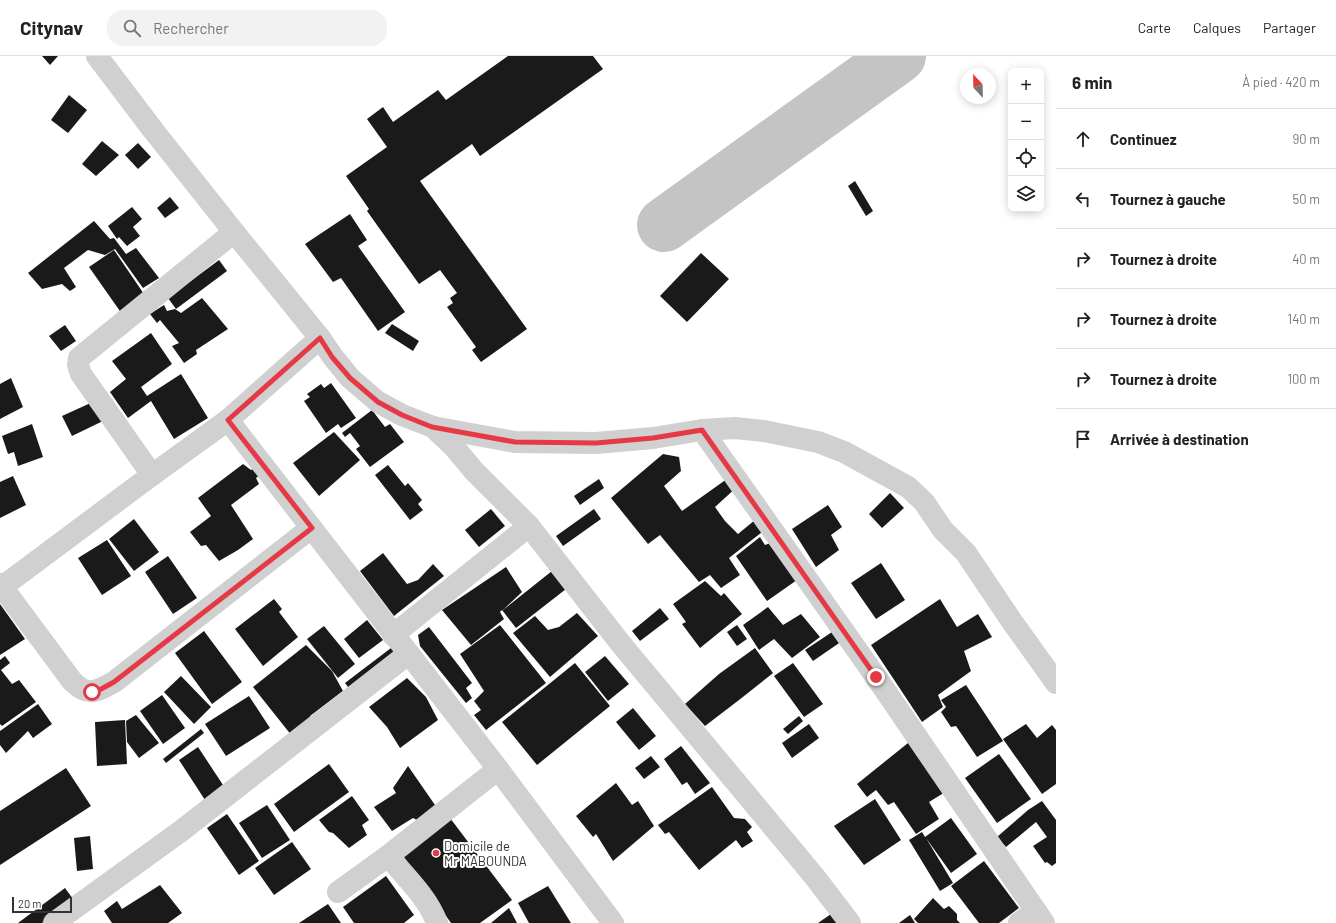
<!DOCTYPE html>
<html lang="fr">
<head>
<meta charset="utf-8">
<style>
  body { margin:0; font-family:Barlow,sans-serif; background:#f2f2f2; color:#222 }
  .controls { position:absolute; right:12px; top:12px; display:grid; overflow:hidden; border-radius:8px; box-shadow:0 2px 10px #0003 }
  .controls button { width:36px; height:36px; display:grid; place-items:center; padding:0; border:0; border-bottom:1px solid #e0e0e0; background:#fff; color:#222; font:20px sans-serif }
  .compass { position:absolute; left:960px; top:12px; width:36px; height:36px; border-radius:50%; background:#fff; box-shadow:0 2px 10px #0003; rotate:338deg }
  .scale { position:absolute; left:12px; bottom:10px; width:60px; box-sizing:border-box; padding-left:4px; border:2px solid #333; border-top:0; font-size:11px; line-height:14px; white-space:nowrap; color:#333; -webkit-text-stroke:3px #fff; paint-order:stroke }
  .stop { position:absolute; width:12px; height:12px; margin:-9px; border:3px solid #e63946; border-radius:50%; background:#fff }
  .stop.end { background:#e63946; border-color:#fff; box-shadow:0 1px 4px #0008 }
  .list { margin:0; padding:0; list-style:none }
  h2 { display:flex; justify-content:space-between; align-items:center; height:52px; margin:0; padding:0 16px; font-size:17px }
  h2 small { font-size:13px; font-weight:400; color:#767676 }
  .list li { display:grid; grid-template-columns:26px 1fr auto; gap:12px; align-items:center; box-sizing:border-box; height:60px; padding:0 16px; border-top:1px solid #e0e0e0 }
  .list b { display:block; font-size:15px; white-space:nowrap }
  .list em { font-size:13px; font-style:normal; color:#767676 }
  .icon { flex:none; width:22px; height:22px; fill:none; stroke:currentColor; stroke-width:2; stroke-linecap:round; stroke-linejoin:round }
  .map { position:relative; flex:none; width:1056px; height:867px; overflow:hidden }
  header { display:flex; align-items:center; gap:24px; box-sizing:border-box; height:56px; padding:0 20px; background:#fff; border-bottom:1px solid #e0e0e0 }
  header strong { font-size:19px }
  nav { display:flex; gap:22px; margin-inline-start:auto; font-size:14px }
  .search { width:280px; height:36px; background:#f2f2f2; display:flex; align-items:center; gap:10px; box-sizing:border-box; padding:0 14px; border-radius:16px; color:#767676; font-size:15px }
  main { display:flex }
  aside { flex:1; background:#fff }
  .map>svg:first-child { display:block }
</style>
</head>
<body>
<header>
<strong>Citynav</strong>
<div class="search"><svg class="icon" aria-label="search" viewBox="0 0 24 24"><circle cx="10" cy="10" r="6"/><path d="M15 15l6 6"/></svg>Rechercher</div>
<nav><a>Carte</a><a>Calques</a><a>Partager</a></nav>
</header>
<main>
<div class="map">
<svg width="1056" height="867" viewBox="0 0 1056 867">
  <rect width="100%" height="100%" fill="#fff"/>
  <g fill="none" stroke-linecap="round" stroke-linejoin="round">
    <!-- taxiway -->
    <polyline stroke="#c4c4c4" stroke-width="54" points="664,169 899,0"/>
  </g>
  <!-- building -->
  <g fill="#1a1a1a">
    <polygon points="42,0 58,0 50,9"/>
    <polygon points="508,0 593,0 603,13 480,100 472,88 420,125 527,273 481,306 472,294 476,291 447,251 453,247 450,242 457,237 440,214 419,228 367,155 369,153 346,120 387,91 367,63 383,51 393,66 438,34 446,44"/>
    <polygon points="69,39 87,54 68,77 51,64"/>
    <polygon points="102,85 119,99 96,120 82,108"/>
    <polygon points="138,87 151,101 138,113 125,99"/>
    <polygon points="855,125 873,155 866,160 848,130"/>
    <polygon points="170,141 179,152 165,162 157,152"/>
    <polygon points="132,151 142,163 133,171 140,180 127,190 119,181 117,183 108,170"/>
    <polygon points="350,158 367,184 358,190 405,256 378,275 341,222 333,226 305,188"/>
    <polygon points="94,165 110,183 114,182 126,198 136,192 159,222 143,232 115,193 105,199 88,194 64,212 76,231 70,235 62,228 42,233 28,217"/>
    <polygon points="114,194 146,241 122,258 89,211"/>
    <polygon points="701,197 729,223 687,266 660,240"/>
    <polygon points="219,204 227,215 176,253 168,242"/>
    <polygon points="202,242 228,273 196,294 197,298 184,307 172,290 179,287 160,264 157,267 150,258 164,249 167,255 175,253 181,257"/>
    <polygon points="392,268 419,285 413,295 385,277"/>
    <polygon points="65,269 76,285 61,295 49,280"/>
    <polygon points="151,277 172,308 141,331 147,340 181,318 208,362 174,383 151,345 128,362 110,336 126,323 112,305"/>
    <polygon points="11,322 23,351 0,363 0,328"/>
    <polygon points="331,327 356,362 341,372 338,368 326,377 304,345 310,341 307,338 321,328 324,332"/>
    <polygon points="95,345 105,364 72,380 62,360"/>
    <polygon points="372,354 385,371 390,368 404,386 370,411 356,393 360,390 350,377 345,381 342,377"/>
    <polygon points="32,368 43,401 18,410 14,396 8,398 2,380"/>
    <polygon points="334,376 360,404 319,440 293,407"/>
    <polygon points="663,398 679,401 681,415 664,430 682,455 731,420 738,430 715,451 725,465 738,478 761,459 771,469 729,502 740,519 721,532 710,519 699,526 660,479 648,488 611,442"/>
    <polygon points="243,408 251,414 256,411 260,419 256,422 259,428 231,449 253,483 238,494 219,505 206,489 201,490 190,476 211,460 198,442"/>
    <polygon points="388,409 405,430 408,427 422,444 418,448 423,454 410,464 375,419"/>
    <polygon points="13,420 26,449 0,462 0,426"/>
    <polygon points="599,423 604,432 580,449 574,440"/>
    <polygon points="890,437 904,452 882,472 869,458"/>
    <polygon points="828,449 842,471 831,479 839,494 816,511 792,473"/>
    <polygon points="491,453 505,470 479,491 465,474"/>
    <polygon points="594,453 601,463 563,490 556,480"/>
    <polygon points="134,463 159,496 134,515 109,483"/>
    <polygon points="760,481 765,489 773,486 797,524 767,545 736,500"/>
    <polygon points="107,484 131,520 102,539 78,502"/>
    <polygon points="383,497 407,528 418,524 433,508 444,520 394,560 360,515"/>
    <polygon points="168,500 197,542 173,558 145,516"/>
    <polygon points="881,507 905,544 876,563 851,527"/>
    <polygon points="506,511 522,536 503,554 552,515 566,533 516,572 502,554 500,556 504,563 471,589 442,554"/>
    <polygon points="705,525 721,540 724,537 742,558 700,592 682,568 686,566 673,548"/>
    <polygon points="274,543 282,553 279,556 298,581 263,610 235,573"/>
    <polygon points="940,543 957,571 978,558 992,581 964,595 971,615 938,639 943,651 922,666 871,589"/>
    <polygon points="0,548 25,583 0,599"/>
    <polygon points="768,551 783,569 801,558 820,581 792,602 774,583 759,594 743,569"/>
    <polygon points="660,552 669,563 640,585 632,575"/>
    <polygon points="577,557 598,580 550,621 513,577 535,560 548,574 559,571"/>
    <polygon points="367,564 383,584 359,602 344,583"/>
    <polygon points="500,569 546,627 486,674 474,659 481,654 474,645 484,635 460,598"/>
    <polygon points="737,569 747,583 737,590 727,576"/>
    <polygon points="324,570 355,608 338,622 307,583"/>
    <polygon points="429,571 472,627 466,632 472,642 466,647 420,590 418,579"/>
    <polygon points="838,572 845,583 813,605 805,594"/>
    <polygon points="204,575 242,626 212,648 175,597"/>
    <polygon points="306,589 332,615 343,635 310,660 313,665 292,680 253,631"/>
    <polygon points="391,592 398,600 351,635 345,627"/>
    <polygon points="755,592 773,617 739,644 705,670 685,648 719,618"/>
    <polygon points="5,600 10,607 1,614 12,628 19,624 36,646 2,670 0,668 0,604"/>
    <polygon points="605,600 629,628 608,645 585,616"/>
    <polygon points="575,607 610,650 537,709 502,666"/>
    <polygon points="793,607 823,648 804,661 774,620"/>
    <polygon points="181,620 211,651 194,668 164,636"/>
    <polygon points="407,622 426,641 438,664 400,692 387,671 369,651"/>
    <polygon points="966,629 1003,685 977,701 956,670 951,671 941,656 946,651 941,644"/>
    <polygon points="162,639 185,672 163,688 140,655"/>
    <polygon points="249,640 270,672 226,700 205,668"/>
    <polygon points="38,648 52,668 33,682 28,675 6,697 0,689 0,675"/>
    <polygon points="633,652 656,680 639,694 616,666"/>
    <polygon points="136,659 159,687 139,702 127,686 126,665"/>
    <polygon points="799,660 803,665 788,678 783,673"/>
    <polygon points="125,664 127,708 97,710 95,666"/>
    <polygon points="809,668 819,682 792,702 782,687"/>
    <polygon points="1026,668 1037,682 1052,669 1056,674 1056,728 1042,738 1003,683"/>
    <polygon points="201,673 204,677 166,707 163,703"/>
    <polygon points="913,683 947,735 929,746 939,763 916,778 894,746 888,749 876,734 867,741 857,728"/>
    <polygon points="681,690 710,727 695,738 687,726 682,729 664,703"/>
    <polygon points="198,691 225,732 205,744 179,704"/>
    <polygon points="999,698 1031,743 997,767 965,722"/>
    <polygon points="651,700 660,711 644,723 635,712"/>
    <polygon points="329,708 349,736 294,776 274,748"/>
    <polygon points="408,710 435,749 417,764 413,762 392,775 374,751 396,737 393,732"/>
    <polygon points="66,712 91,750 0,809 0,755"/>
    <polygon points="616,727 632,749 638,745 654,770 613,805 596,778 593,781 576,760"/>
    <polygon points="712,731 734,762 745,763 752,771 747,776 753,785 742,792 736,784 699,814 669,776 665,778 658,769"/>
    <polygon points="352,740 369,764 362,769 367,779 349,792 333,777 329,776 319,764"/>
    <polygon points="875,743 901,784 864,809 834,770"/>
    <polygon points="1042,745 1056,764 1056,807 1052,810 1047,806 1045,807 1033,790 1047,781 1036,766 1006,791 997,781 1028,754"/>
    <polygon points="267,749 290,784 262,802 239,767"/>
    <polygon points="227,758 259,805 239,819 207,772"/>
    <polygon points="450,762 512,844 480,867 451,867 401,797"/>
    <polygon points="951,762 977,798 951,817 926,782 953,827 940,835 909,784 922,776 925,781"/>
    <polygon points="90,780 93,813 77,815 74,782"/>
    <polygon points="292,786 311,813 274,839 255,812"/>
    <polygon points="984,805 1019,852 999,867 979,867 951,830"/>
    <polygon points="386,820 414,859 404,867 354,867 343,851"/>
    <polygon points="160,829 182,857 168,867 112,867 104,855 117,845 122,853"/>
    <polygon points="548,830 571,867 529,867 518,847"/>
    <polygon points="65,832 73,843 42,867 18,867"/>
    <polygon points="933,842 944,853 949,850 957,858 957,864 960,867 918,867 914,863"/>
    <polygon points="328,848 341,867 299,867"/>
    <polygon points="509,852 517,867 491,867"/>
    <polygon points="831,858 839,867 818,867"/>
    <polygon points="910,859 915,867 899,867"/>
  </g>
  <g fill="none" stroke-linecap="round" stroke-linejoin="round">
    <!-- street -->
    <g stroke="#d0d0d0" stroke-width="22">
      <polyline points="97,0 153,74 234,176 320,282 333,301 350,322 378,346 402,359 433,371 515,386 596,387 653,382 702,374 735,372 764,375 818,386 844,396 908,431 924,446 943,474 966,497 1013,567 1056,627"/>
      <polyline points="228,364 498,713 613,867"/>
      <polyline points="433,371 454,391 474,415 529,470 621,588 814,820 850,867"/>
      <polyline points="702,374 876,621 1044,867"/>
      <polyline points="152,419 81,318 78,309 79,302 234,176"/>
      <path d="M 0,528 L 72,625 C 88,641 95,636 114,626 L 311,472"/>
      <polyline points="2,531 152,419 228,364 320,282"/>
      <polyline points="393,579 529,470"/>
      <path d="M 388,800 C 405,820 428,842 437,867"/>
      <polyline points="338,836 388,800 498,713"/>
      <polyline points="54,867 181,775 408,598"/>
      <polyline points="1019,867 1036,855"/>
    </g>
  </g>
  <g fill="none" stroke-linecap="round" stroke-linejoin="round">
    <!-- route -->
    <polyline stroke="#e63946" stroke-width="5" points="92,636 101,633 114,626 312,472 228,364 320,282 332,301 350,322 378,346 402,359 432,371 515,386 596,387 653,382 702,374 876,621"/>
  </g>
  <!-- markers -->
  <circle fill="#e63946" stroke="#fff" stroke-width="1.5" cx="436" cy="797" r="4"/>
  <g text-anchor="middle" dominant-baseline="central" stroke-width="4" stroke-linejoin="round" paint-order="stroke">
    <!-- poi labels -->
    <g font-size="13" fill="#333" stroke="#fff" text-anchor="start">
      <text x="444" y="790">Domicile de<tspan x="444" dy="15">Mr MABOUNDA</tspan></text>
    </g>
  </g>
</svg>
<div class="controls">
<button>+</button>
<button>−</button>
<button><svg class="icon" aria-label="locate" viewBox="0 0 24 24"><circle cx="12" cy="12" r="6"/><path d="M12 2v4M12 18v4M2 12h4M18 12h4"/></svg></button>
<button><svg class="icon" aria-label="layers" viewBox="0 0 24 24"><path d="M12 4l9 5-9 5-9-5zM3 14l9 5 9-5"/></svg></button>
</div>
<svg class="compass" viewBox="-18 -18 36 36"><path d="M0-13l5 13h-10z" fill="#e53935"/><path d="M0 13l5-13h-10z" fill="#767676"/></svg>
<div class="scale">20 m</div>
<div class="stop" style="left:92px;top:636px"></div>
<div class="stop end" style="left:876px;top:621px"></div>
</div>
<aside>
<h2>6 min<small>À pied · 420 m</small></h2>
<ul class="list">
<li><svg class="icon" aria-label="ahead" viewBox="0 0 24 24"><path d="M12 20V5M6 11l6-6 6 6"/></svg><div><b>Continuez</b></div><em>90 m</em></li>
<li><svg class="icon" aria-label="left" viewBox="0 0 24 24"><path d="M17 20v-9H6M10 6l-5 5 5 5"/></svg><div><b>Tournez à gauche</b></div><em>50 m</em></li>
<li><svg class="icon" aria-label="right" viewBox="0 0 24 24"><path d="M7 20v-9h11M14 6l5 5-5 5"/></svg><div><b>Tournez à droite</b></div><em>40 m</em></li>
<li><svg class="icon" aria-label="right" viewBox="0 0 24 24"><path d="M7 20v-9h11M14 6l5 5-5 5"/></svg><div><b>Tournez à droite</b></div><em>140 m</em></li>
<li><svg class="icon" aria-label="right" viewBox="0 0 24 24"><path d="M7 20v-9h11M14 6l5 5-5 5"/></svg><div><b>Tournez à droite</b></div><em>100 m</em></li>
<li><svg class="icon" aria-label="arrive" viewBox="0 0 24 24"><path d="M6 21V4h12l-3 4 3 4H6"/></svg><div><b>Arrivée à destination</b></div></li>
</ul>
</aside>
</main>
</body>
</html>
